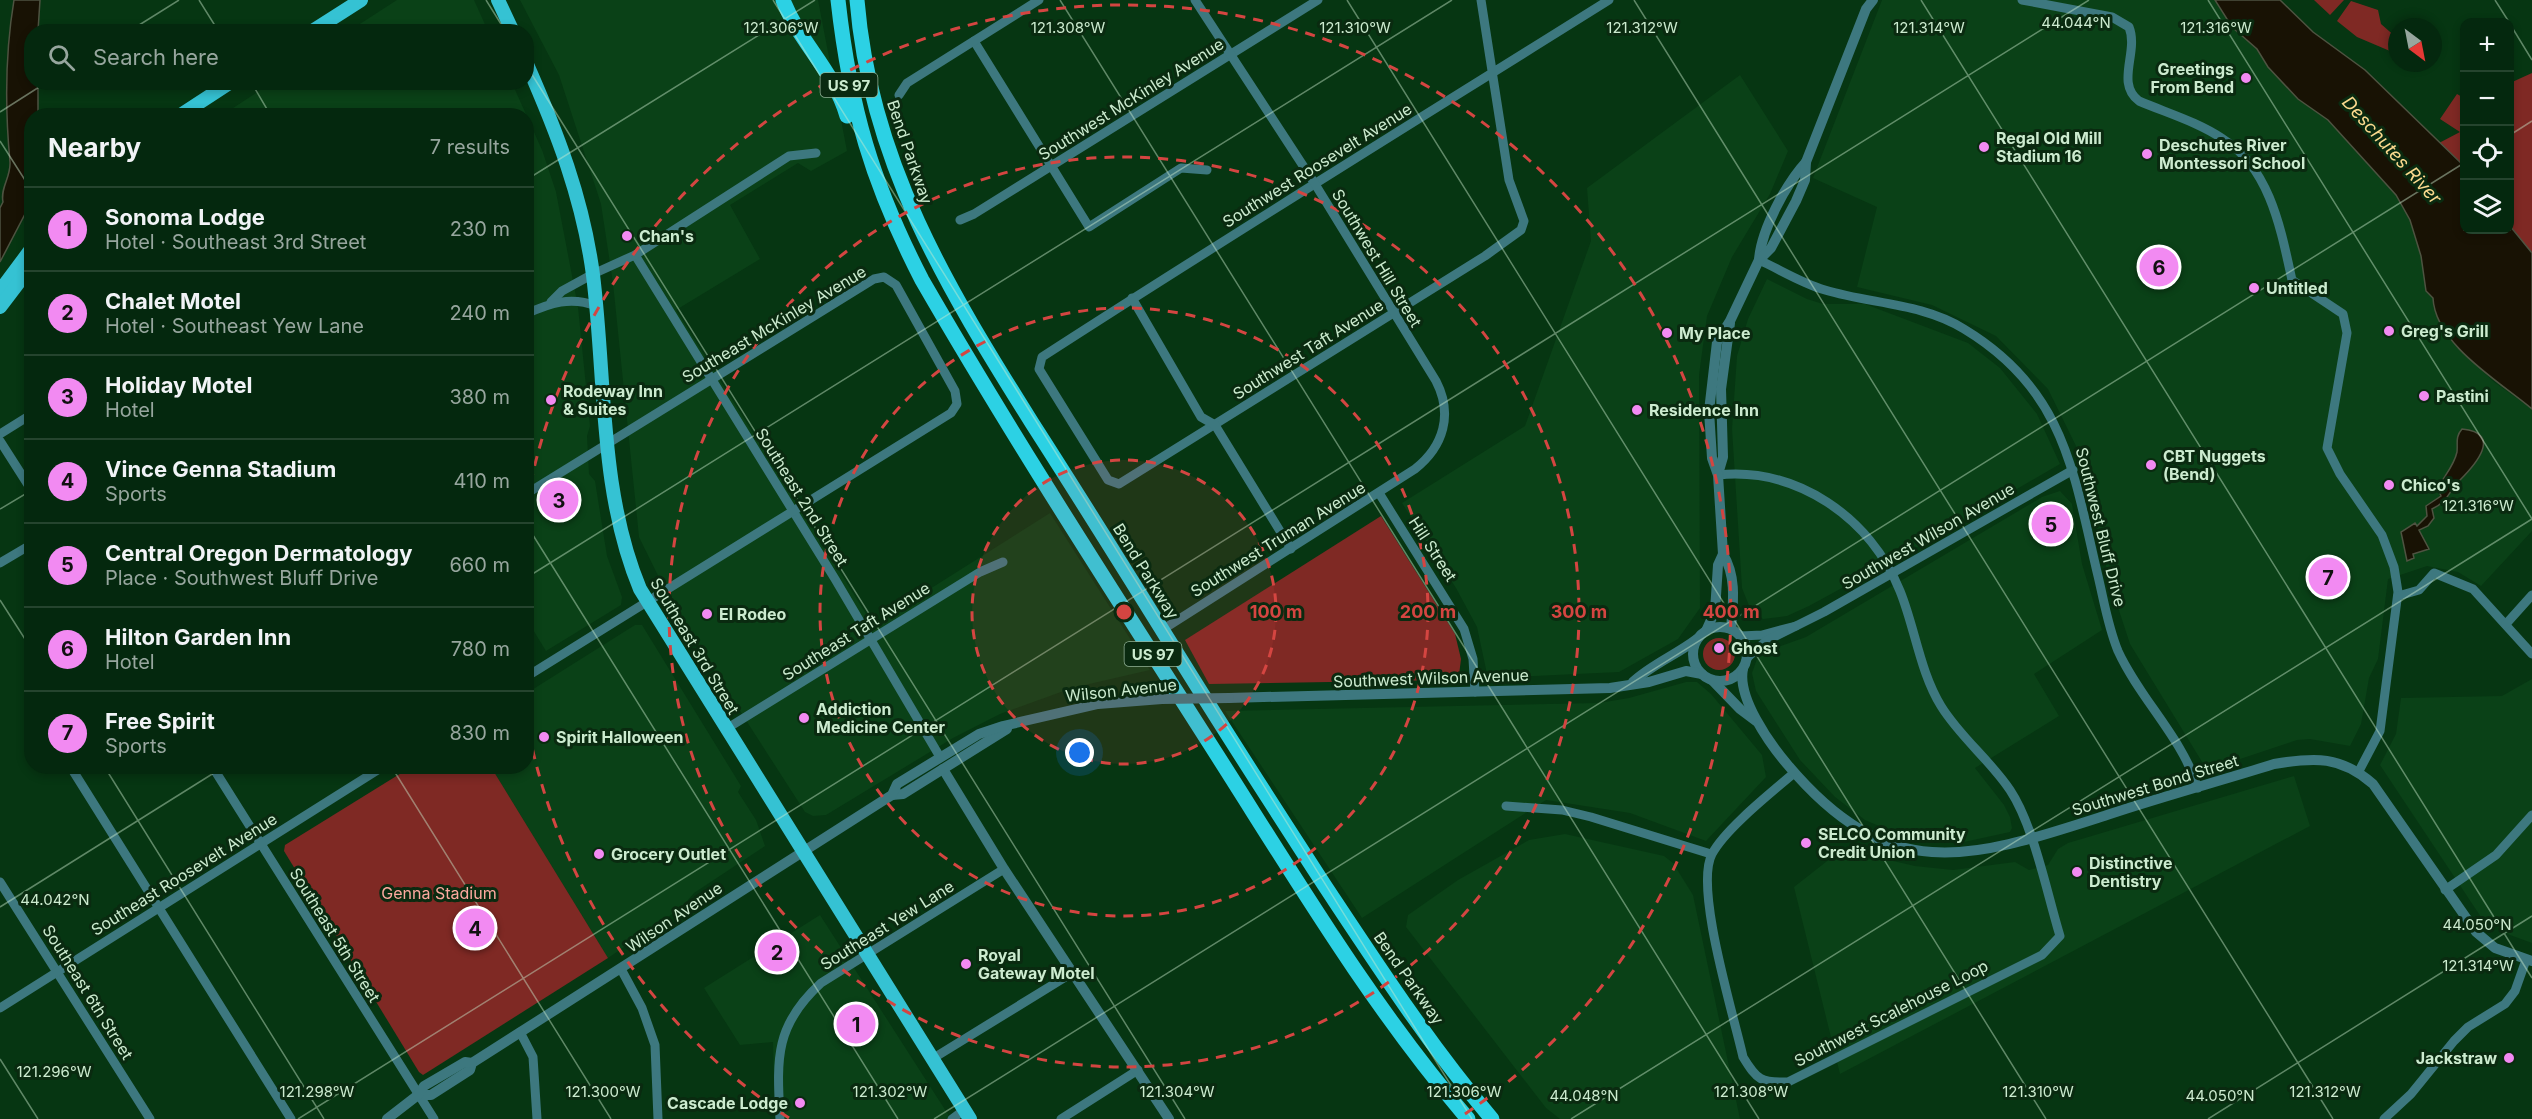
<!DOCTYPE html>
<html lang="en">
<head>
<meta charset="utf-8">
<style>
  body { margin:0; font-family:Inter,sans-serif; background:#0d3017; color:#f1f3f6 }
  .controls { position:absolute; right:18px; top:18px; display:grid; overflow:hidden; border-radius:12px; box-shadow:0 3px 9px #0003 }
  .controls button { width:54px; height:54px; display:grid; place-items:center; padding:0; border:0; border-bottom:2px solid #25442e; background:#04280e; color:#f1f3f6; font:30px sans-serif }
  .compass { position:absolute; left:2388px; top:18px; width:54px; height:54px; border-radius:50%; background:#04280e; box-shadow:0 3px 9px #0003; rotate:148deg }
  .you { position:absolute; left:1080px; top:753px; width:21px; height:21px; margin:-15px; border:4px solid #fff; border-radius:50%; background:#1a73e8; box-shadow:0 0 0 9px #1a73e833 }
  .badge { display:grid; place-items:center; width:39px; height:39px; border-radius:50%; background:#f28af2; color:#111; font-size:20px; font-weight:700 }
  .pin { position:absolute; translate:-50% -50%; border:3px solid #fff; box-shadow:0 2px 6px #0006 }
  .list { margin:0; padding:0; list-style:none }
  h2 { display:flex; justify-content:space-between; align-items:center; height:78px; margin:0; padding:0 24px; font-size:26px }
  h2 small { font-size:20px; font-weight:400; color:#97a69e }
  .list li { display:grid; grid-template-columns:39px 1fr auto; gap:18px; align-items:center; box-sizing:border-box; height:84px; padding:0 24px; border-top:2px solid #25442e }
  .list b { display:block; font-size:22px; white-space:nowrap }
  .list p { margin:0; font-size:20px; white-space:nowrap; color:#97a69e }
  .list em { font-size:20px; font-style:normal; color:#97a69e }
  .icon { flex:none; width:33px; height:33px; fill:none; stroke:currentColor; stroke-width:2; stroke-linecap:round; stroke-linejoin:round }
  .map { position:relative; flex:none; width:2532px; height:1119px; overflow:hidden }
  .search { position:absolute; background:#04280e; box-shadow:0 3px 9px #0003; left:24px; top:24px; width:510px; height:66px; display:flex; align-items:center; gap:15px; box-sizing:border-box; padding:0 21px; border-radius:24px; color:#97a69e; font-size:22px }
  .panel { position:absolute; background:#04280e; box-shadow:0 3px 9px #0003; left:24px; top:108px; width:510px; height:666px; border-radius:24px }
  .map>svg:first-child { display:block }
</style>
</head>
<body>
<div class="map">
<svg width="2532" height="1119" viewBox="0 0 2532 1119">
  <rect width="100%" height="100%" fill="#063612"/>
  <!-- built -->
  <g fill="#0a4117">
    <polygon points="397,0 474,0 488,31 349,31"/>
    <polygon points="520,0 818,0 847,151 811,171 798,163 730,205 760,259 676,310 873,625 1050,513 1150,670 1072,688 1000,714 953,738 826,815 813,816 805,812 675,610 639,537 613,283 601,204 559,75"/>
    <polygon points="1882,0 2215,0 2232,27 2257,49 2268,67 2298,99 2328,120 2396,195 2410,220 2421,256 2426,291 2433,297 2433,307 2442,324 2457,347 2494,382 2532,409 2532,531 2481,586 2458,572 2427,566 2388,579 2378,659 2369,678 2361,724 2350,746 2310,739 2297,740 2207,770 2130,644 2111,586 2076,446 2048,389 1996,336 1932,305 1857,287 1877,207 1813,178"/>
    <polygon points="1740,75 1788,151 1770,194 1732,257 1707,316 1699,375 1700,608 1678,639 1619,672 1494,678 1487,674 1477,627 1456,588 1402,503 1525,426 1591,241 1587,188"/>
    <polygon points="271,83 512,83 542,150 556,192 578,307 590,426 587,436 589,474 595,481 607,556 622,597 621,605 546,651 527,620 526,116 221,116"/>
    <polygon points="1767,279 1807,299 1823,304 1865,304 1968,343 2000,368 2037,414 2060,464 1919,546 1809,606 1787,616 1763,619 1750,608 1742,588 1732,429 1737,356 1748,319"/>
    <polygon points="2060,491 2072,504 2082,564 2102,630 2034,674 2059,716 1975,768 2004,805 2010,817 2012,828 2010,832 1964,842 1935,841 1895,833 1865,820 1835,797 1800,760 1756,691 1752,673 1757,659 1767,651 1806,637 2042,497"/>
    <polygon points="635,625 642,625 741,786 738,792 756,820 765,846 694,893 681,908 608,958 491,767 526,766 527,693"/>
    <polygon points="2532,679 2532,943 2510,935 2481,917 2380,765 2396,734 2401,698 2502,696"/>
    <polygon points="1686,682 1697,682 1711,694 1762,755 1766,777 1706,841 1630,813 1546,800 1362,918 1225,711 1599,703 1629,698"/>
    <polygon points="2294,776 2310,826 1840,1074 1794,887 1840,851 1860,848 1889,860 1915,866 1953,870 2015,862 2029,870 2048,865 2058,849 2068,843"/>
    <polygon points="1565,834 1664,856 1673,863 1693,895 1740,1119 1560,1119 1546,1108 1406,927 1408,915 1458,880 1529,840"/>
    <polygon points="820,915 951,1119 775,1119 773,1042 740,1045 704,988"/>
  </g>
  <!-- green -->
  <g fill="#7f2924">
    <polygon points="2314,0 2344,0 2330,15"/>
    <polygon points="2351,1 2378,10 2381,24 2397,38 2397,54 2357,37 2337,21"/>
    <polygon points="2532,73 2532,253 2510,226 2510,83"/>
    <polygon points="2457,94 2464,98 2464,166 2439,143 2460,132 2440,119"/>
    <polygon points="1381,516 1455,634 1461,659 1459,675 1450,680 1209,684 1185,640"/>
    <circle cx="1719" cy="654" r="16"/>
    <polygon points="411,767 491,767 608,958 423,1075 419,1072 284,851 285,845"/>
  </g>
  <!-- water -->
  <g fill="#181204" stroke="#4e5341" stroke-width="1.5">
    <path d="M 14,0 L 40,0 L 38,31 L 32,32 L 32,82 L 38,83 L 38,115 L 32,116 L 31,186 L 25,214 L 0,262 L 0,208 L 3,202 C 0,188 11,177 10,162 C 5,109 5,54 14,0 Z"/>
    <path d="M 2215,0 L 2280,0 L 2313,32 L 2365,70 L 2464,166 L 2464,230 L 2510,230 L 2510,226 L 2532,253 L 2532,409 C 2500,382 2435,344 2433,298 L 2426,291 L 2421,256 L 2410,220 L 2396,195 L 2328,120 L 2298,99 L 2268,67 L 2257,49 L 2232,27 Z"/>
    <path d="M 2462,429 C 2504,433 2474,466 2460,480 C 2447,493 2450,500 2432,509 L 2434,518 L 2428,526 L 2419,530 L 2429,549 L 2413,554 L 2414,558 L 2407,561 L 2401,532 L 2415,523 L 2417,526 L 2427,516 L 2426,506 L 2441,496 L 2438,488 C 2444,476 2454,466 2457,452 C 2458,443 2455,437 2462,429 Z"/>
  </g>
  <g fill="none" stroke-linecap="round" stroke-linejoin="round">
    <!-- minor -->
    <g stroke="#3d787f" stroke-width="9">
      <path d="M 1481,0 L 1509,180 L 1524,221 L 1521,230 L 1485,256 L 1119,484 L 1108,480 L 1039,369 L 1042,357 C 1229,236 1419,119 1609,0"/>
      <path d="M 2022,0 L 2112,17 L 2129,27 C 2139,52 2115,83 2139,101 C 2167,113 2198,122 2223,139 C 2270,168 2281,230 2292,280 L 2343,314 L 2347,333 L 2327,448 L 2340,474 L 2382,535 L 2394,567 L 2398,592 L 2380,731 L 2359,771"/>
      <polyline points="974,41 1089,227 1181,168 1207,170"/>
      <polyline points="899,95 907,83 1039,0"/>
      <polyline points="960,220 974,214 1318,0"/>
      <polyline points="635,255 835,579 940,757"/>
      <path d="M 1759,260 C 1781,270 1801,283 1825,290 C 1871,304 1922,303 1964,329 C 2065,390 2073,471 2098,576 C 2104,601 2108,627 2118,651 C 2140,699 2181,736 2198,788"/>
      <polyline points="1132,298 1201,417 1215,425 1291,549"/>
      <polyline points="551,302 562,291 593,274 635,255 789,156 816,153"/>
      <path d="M 526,314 C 550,303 571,296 596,306"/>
      <polyline points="0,434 32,414"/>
      <polyline points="0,441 32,491"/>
      <path d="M 1718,475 C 1797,467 1870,517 1900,591 C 1915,628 1920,672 1941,706 C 1960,737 1990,760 2010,790 C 2034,826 2047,894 2060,936 L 2042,955 L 1788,1082 C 1761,1083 1757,1080 1743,1057 C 1734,1016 1694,888 1712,854 C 1725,829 1772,792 1794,773"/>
      <polyline points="1379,493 1464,629 1473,659 1475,692"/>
      <polyline points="526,494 874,279 884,277 896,285 955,391 957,404 951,413 526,677"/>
      <polyline points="0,563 32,544"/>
      <polyline points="2398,596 2419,590 2434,573 2473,589 2532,654"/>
      <polyline points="2506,624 2532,595"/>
      <path d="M 1162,630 L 1415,469 C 1444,446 1453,414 1436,381 L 1315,184 L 1195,0"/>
      <polyline points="1741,636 1762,635 1796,626"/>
      <polyline points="1747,658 1766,641 1824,612 2073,470"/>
      <polyline points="726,729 980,572 1003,562"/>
      <polyline points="70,766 291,1119"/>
      <polyline points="212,766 434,1119"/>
      <polyline points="1506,806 1562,810 1591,817 1711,854"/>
      <polyline points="0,882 150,1119"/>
      <polyline points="2445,890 2496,855 2532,815"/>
      <polyline points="621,969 642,1008 655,1045 658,1119"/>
      <polyline points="0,1008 384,766"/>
      <polyline points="520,1032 533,1057 537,1119"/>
      <polyline points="932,1059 1072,973"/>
      <path d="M 780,1119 C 777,1059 774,1026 821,983 L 1004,869"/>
      <polyline points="952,1119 964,1110"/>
      <polyline points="1061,1119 1138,1070"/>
      <polyline points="2384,1119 2411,1094 2454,1041 2468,1027 2505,1004 2515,991 2526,960"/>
    </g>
    <!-- tertiary -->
    <g stroke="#3d787f" stroke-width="10">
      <path d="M 1759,260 C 1761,230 1786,184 1806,162"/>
      <polyline points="1718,474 1723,457 1721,389 1730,323"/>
      <path d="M 1723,554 C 1737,577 1733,604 1731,629"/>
      <circle cx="1720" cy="654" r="27"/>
      <polyline points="1706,631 1715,611 1718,565 1723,554 1718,475 1712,458 1709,411 1717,342 1730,321 1759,260 1771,248 1796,201 1805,180 1806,162 1866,9 1873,0"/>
      <path d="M 1743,669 C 1737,697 1769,743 1787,764 C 1892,889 1973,858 2110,814 C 2164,796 2220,781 2274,764 C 2315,757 2341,756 2373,784 L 2476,932 L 2495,948 L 2532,961"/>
      <polyline points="1712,680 1740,709 1756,721"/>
      <path d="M 1633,682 C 1651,665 1676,655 1697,639"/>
      <polyline points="1229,698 1610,688 1649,682 1686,671 1702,674"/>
      <polyline points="943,769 1004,869 1169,1119"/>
      <polyline points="892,795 903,794 1007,729"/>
      <polyline points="418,1095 431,1095 470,1070 472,1063 884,800 892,795 897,784 979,734 1003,726 1098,704 1162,699"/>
      <polyline points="387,1119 418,1095 424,1086 465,1062 472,1063"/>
    </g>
    <!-- primary -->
    <g stroke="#35c2d3" stroke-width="14">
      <polyline points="498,0 513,32"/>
      <polyline points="311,32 361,0"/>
      <path d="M 526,62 C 557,132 583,199 593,275 C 606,379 599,491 640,589 L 970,1119"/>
      <polyline points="179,116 231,82"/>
      <polyline points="0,291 32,248"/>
      <polyline points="0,307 32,265"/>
    </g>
    <!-- trunk -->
    <g stroke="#2cd1e4" stroke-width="15">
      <path d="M 783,0 C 799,42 833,69 847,116"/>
      <path d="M 838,0 C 850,108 872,183 922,280 C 1015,441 1117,598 1217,755 C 1296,879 1372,1007 1468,1119"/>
      <path d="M 857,0 C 870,162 948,289 1032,423 C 1079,496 1125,570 1171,644 C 1221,725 1273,806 1325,886 C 1378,966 1430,1046 1492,1119"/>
    </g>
    <!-- tertiary-bridge -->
    <polyline stroke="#3d787f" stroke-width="10" points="1162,699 1229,698"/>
  </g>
  <!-- ticks -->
  <path fill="none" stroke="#ccebcf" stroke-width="1.5" stroke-opacity="0.45" d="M 199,0 L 219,32M 486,0 L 506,32M 773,0 L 1472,1119M 1060,0 L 1759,1119M 1347,0 L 2046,1119M 1634,0 L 2333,1119M 1921,0 L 2532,978M 2208,0 L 2532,519M 2495,0 L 2509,22M 2510,24 L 2532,60M 128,32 L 179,0M 526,65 L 1185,1119M 251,82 L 271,116M 0,112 L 47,82M 2510,135 L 2532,121M 0,141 L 32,191M 526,180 L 815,0M 0,509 L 32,490M 526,524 L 898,1119M 526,578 L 1452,0M 0,600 L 32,650M 104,766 L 324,1119M 391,766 L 611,1119M 0,907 L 225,766M 0,1059 L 38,1119M 298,1119 L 2089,0M 934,1119 L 2464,163M 1571,1119 L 2532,519M 2208,1119 L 2532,916"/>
  <!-- distance rings -->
  <circle cx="1124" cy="612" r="152" fill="#d44541" fill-opacity=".12"/>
  <g fill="none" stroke="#d44541" stroke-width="3" stroke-dasharray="10 8">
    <circle cx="1124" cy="612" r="152"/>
    <circle cx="1124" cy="612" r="304"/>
    <circle cx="1124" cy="612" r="455"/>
    <path d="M789 1118A607 607 0 0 1 527 723M527 501A607 607 0 1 1 1459 1118"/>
  </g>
  <!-- markers -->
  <g fill="#f28af2" stroke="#0a2a10" stroke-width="2">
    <circle cx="2246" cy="78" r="6"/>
    <circle cx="1984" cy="147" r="6"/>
    <circle cx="2147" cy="154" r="6"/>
    <circle cx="627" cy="236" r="6"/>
    <circle cx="2254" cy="288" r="6"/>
    <circle cx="2389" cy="331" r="6"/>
    <circle cx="1667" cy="333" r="6"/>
    <circle cx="2424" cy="396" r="6"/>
    <circle cx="551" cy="400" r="6"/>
    <circle cx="1637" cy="410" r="6"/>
    <circle cx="2151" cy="465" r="6"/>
    <circle cx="2389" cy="485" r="6"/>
    <circle cx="707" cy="614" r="6"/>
    <circle cx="1719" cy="648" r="6"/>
    <circle cx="804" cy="718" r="6"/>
    <circle cx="544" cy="737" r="6"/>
    <circle cx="1806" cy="843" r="6"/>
    <circle cx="599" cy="854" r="6"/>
    <circle cx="2077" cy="872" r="6"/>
    <circle cx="966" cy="964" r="6"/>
    <circle cx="2509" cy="1058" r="6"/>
    <circle cx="800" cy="1103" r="6"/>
  </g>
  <g text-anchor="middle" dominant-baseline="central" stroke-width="6" stroke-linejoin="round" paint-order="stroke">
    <!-- shield labels -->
    <g fill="#0a2a10" stroke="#92b196" stroke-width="1.5">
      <rect x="820.5" y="73" width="57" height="24" rx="4.5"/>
      <rect x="1124.5" y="642" width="57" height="24" rx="4.5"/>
    </g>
    <g font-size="15" font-weight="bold" fill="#ccebcf">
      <text x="849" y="85">US 97</text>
      <text x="1153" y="654">US 97</text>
    </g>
    <!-- poi labels -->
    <g font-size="16" font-weight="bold" fill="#ccebcf" stroke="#0a2a10" text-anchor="start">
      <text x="2234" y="69" text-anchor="end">Greetings<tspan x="2234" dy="18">From Bend</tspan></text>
      <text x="1996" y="138">Regal Old Mill<tspan x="1996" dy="18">Stadium 16</tspan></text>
      <text x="2159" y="145">Deschutes River<tspan x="2159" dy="18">Montessori School</tspan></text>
      <text x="639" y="236">Chan's</text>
      <text x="2266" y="288">Untitled</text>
      <text x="2401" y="331">Greg's Grill</text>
      <text x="1679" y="333">My Place</text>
      <text x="563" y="391">Rodeway Inn<tspan x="563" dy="18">&amp; Suites</tspan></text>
      <text x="2436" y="396">Pastini</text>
      <text x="1649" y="410">Residence Inn</text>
      <text x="2163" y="456">CBT Nuggets<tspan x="2163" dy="18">(Bend)</tspan></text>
      <text x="2401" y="485">Chico's</text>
      <text x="719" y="614">El Rodeo</text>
      <text x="1731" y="648">Ghost</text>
      <text x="816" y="709">Addiction<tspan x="816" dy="18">Medicine Center</tspan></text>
      <text x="556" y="737">Spirit Halloween</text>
      <text x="1818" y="834">SELCO Community<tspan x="1818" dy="18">Credit Union</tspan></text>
      <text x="611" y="854">Grocery Outlet</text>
      <text x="2089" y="863">Distinctive<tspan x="2089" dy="18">Dentistry</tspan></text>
      <text x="978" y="955">Royal<tspan x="978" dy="18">Gateway Motel</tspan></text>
      <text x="2497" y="1058" text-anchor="end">Jackstraw</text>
      <text x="788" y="1103" text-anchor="end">Cascade Lodge</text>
    </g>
    <!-- street labels -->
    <g font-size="16" fill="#ccebcf" stroke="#0a2a10">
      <text transform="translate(1131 99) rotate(-32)">Southwest McKinley Avenue</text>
      <text transform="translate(910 152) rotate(71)">Bend Parkway</text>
      <text transform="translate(1317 165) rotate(-32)">Southwest Roosevelt Avenue</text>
      <text transform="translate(1377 258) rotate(59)">Southwest Hill Street</text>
      <text transform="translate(774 324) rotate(-31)">Southeast McKinley Avenue</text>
      <text transform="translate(1308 349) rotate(-32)">Southwest Taft Avenue</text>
      <text transform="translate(802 497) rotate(58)">Southeast 2nd Street</text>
      <text transform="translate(2101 527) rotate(76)">Southwest Bluff Drive</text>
      <text transform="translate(1928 536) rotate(-30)">Southwest Wilson Avenue</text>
      <text transform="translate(1278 539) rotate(-32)">Southwest Truman Avenue</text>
      <text transform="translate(1433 549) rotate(57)">Hill Street</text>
      <text transform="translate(1146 571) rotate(58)">Bend Parkway</text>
      <text transform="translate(856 631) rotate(-32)">Southeast Taft Avenue</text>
      <text transform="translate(695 646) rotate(59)">Southeast 3rd Street</text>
      <text transform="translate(1431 678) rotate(-2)">Southwest Wilson Avenue</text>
      <text transform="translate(1121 690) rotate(-6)">Wilson Avenue</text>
      <text transform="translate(2155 785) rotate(-17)">Southwest Bond Street</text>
      <text transform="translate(184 874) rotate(-32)">Southeast Roosevelt Avenue</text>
      <text transform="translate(674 917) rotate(-34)">Wilson Avenue</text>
      <text transform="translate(887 925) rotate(-32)">Southeast Yew Lane</text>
      <text transform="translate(335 935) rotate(58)">Southeast 5th Street</text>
      <text transform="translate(1409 978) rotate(55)">Bend Parkway</text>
      <text transform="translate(88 992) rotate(58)">Southeast 6th Street</text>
      <text transform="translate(1891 1013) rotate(-27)">Southwest Scalehouse Loop</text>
    </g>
    <!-- park labels -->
    <g font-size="16" fill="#fda99f" stroke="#0a2a10">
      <text x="439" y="893">Genna Stadium</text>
    </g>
    <!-- water labels -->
    <g font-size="18" font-style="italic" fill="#fad98e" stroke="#0a2a10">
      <text transform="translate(2392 150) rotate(48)">Deschutes River</text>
    </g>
  </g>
  <g font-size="15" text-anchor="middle" fill="#ccebcf" stroke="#0a2a10" stroke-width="6" stroke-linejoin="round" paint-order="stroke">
    <text x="2076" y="28">44.044°N</text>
    <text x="2216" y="33">121.316°W</text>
    <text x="781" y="33">121.306°W</text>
    <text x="1068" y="33">121.308°W</text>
    <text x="1355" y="33">121.310°W</text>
    <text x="1642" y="33">121.312°W</text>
    <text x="1929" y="33">121.314°W</text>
    <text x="2478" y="511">121.316°W</text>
    <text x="55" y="905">44.042°N</text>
    <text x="2477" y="930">44.050°N</text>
    <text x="2478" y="971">121.314°W</text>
    <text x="54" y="1077">121.296°W</text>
    <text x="317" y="1097">121.298°W</text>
    <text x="603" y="1097">121.300°W</text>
    <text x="890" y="1097">121.302°W</text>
    <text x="1177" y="1097">121.304°W</text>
    <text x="1464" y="1097">121.306°W</text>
    <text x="1751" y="1097">121.308°W</text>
    <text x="2038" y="1097">121.310°W</text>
    <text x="2325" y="1097">121.312°W</text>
    <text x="1584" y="1101">44.048°N</text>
    <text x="2220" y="1101">44.050°N</text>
  </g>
  <circle cx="1124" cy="612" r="9" fill="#d44541" stroke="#0a2a10" stroke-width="3"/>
  <g font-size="18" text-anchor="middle" font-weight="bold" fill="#d44541" stroke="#0a2a10" stroke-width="6" stroke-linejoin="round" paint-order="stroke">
    <text x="1276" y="618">100 m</text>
    <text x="1428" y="618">200 m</text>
    <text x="1579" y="618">300 m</text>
    <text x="1731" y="618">400 m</text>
  </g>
</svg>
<div class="controls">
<button>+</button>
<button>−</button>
<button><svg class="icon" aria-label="locate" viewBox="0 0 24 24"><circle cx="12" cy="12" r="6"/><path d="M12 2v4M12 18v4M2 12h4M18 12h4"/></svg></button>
<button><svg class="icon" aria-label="layers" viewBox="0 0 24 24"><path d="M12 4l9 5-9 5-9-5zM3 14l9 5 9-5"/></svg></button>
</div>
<svg class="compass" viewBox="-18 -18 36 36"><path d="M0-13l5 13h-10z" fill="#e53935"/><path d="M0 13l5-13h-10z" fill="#97a69e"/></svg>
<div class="you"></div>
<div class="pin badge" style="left:856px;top:1024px">1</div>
<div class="pin badge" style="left:777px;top:952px">2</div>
<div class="pin badge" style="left:559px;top:500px">3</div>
<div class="pin badge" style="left:475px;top:928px">4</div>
<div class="pin badge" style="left:2051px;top:524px">5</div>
<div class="pin badge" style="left:2159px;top:267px">6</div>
<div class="pin badge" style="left:2328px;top:577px">7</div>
<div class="search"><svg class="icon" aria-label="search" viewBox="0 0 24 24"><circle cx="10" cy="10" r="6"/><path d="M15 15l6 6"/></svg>Search here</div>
<section class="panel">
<h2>Nearby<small>7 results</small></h2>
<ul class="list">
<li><span class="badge">1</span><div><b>Sonoma Lodge</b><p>Hotel · Southeast 3rd Street</p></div><em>230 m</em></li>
<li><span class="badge">2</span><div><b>Chalet Motel</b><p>Hotel · Southeast Yew Lane</p></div><em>240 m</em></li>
<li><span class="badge">3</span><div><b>Holiday Motel</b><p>Hotel</p></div><em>380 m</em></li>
<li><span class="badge">4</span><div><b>Vince Genna Stadium</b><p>Sports</p></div><em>410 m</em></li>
<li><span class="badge">5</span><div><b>Central Oregon Dermatology</b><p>Place · Southwest Bluff Drive</p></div><em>660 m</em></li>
<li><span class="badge">6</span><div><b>Hilton Garden Inn</b><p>Hotel</p></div><em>780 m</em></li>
<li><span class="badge">7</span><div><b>Free Spirit</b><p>Sports</p></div><em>830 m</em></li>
</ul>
</section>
</div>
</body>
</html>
